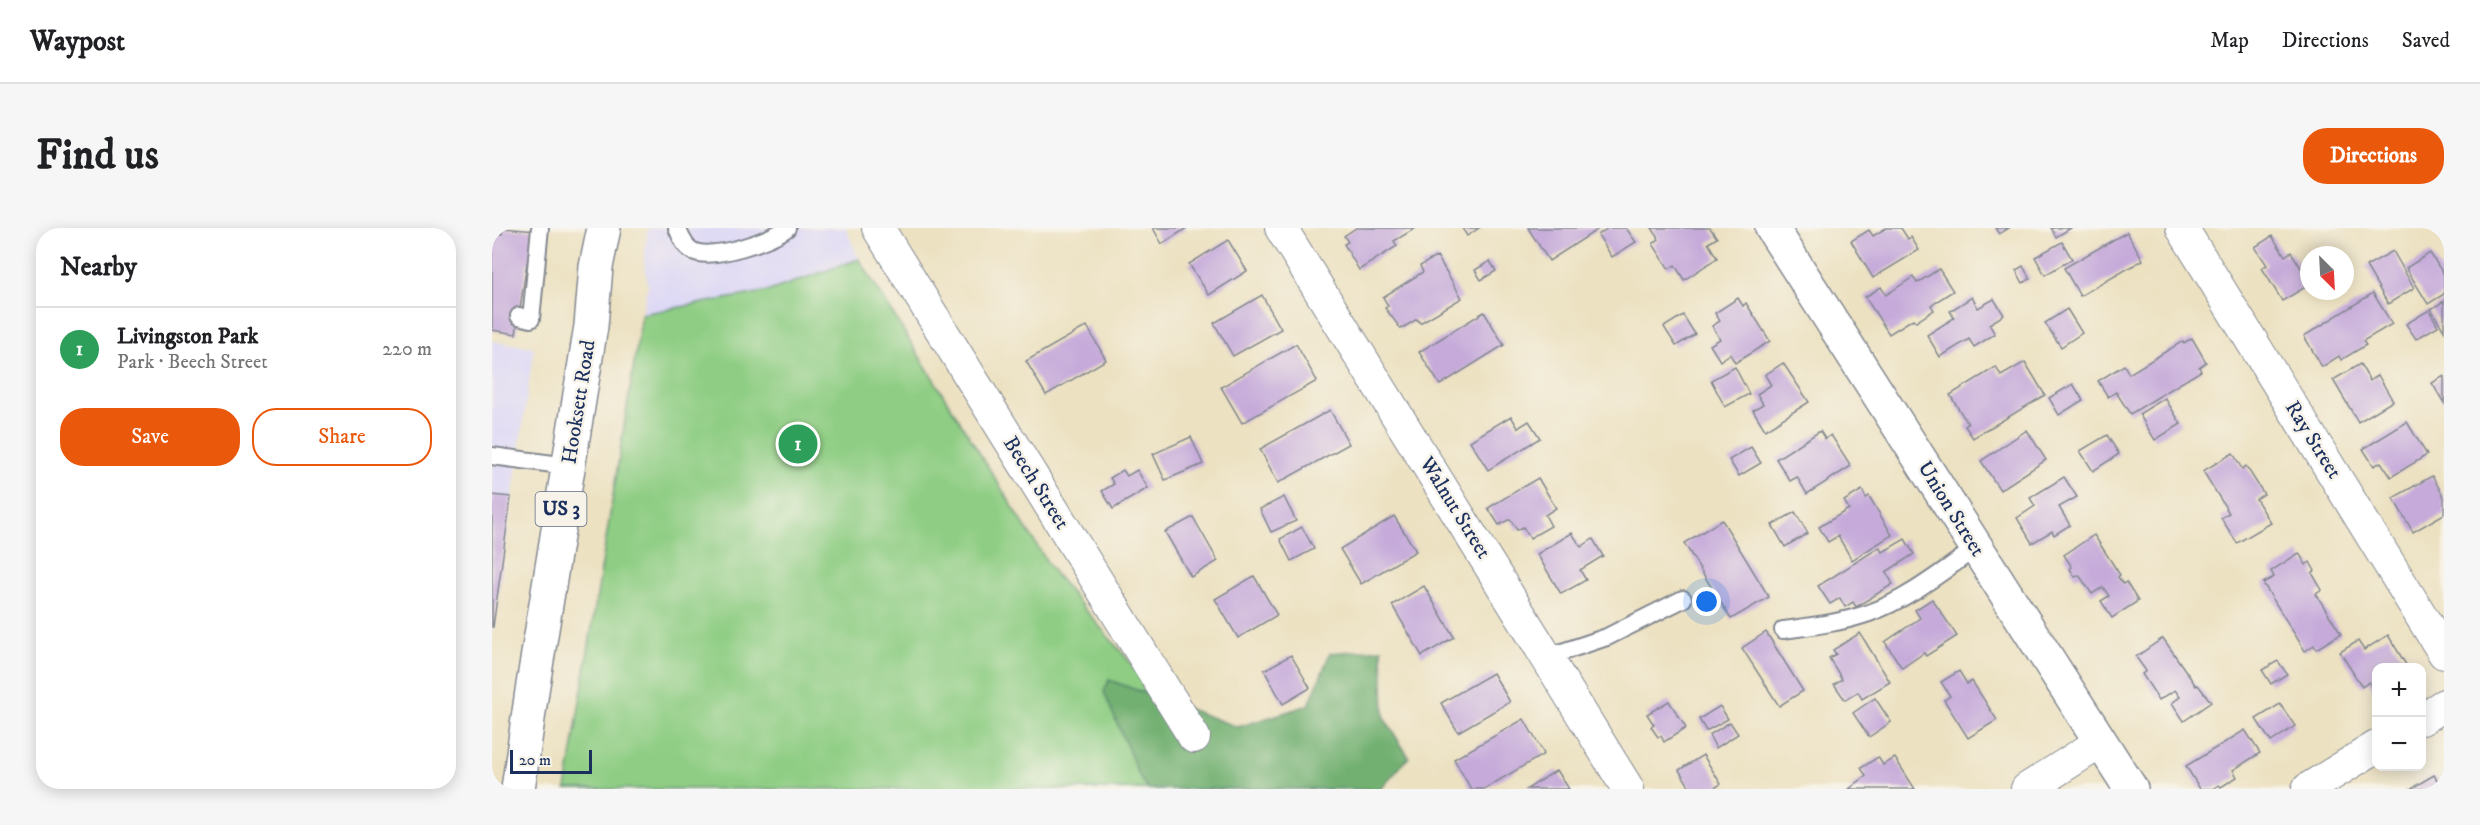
<!DOCTYPE html>
<html lang="en">
<head>
<meta charset="utf-8">
<style>
  body { margin:0; font-family:"IM FELL DW Pica",serif; background:#f6f6f6; color:#202124 }
  .controls { position:absolute; right:18px; bottom:18px; display:grid; overflow:hidden; border-radius:12px; box-shadow:0 3px 15px #0003 }
  .controls button { width:54px; height:54px; display:grid; place-items:center; padding:0; border:0; border-bottom:2px solid #e0e0e0; background:#fff; color:#202124; font:30px sans-serif }
  .compass { position:absolute; left:1808px; top:18px; width:54px; height:54px; border-radius:50%; background:#fff; box-shadow:0 3px 15px #0003; rotate:156deg }
  .scale { position:absolute; left:18px; bottom:15px; width:82px; box-sizing:border-box; padding-left:6px; border:3px solid #1b2f5e; border-top:0; font-size:16px; line-height:21px; white-space:nowrap; color:#1b2f5e; -webkit-text-stroke:4px #f7f3e8; paint-order:stroke }
  .you { position:absolute; left:1215px; top:374px; width:21px; height:21px; margin:-15px; border:4px solid #fff; border-radius:50%; background:#1a73e8; box-shadow:0 0 0 9px #1a73e833 }
  .badge { display:grid; place-items:center; width:39px; height:39px; border-radius:50%; background:#ea580c; color:#fff; font-size:20px; font-weight:700 }
  .pin { position:absolute; translate:-50% -50%; border:3px solid #fff; box-shadow:0 2px 6px #0006 }
  .list { margin:0; padding:0; list-style:none }
  h2 { display:flex; justify-content:space-between; align-items:center; height:78px; margin:0; padding:0 24px; font-size:26px }
  h2 small { font-size:20px; font-weight:400; color:#757577 }
  .list li { display:grid; grid-template-columns:39px 1fr auto; gap:18px; align-items:center; box-sizing:border-box; height:84px; padding:0 24px; border-top:2px solid #e0e0e0 }
  .list b { display:block; font-size:22px; white-space:nowrap }
  .list p { margin:0; font-size:20px; white-space:nowrap; color:#757577 }
  .list em { font-size:20px; font-style:normal; color:#757577 }
  .actions { display:flex; gap:12px; padding:18px 24px }
  .actions a { flex:1; padding:14px 0; border:2px solid #ea580c; border-radius:24px; text-align:center; font-size:21px; color:#ea580c }
  .actions .main { background:#ea580c; color:#fff }
  .map { position:relative; flex:none; width:1952px; height:561px; overflow:hidden; border-radius:24px }
  header { display:flex; align-items:center; gap:36px; box-sizing:border-box; height:84px; padding:0 30px; background:#fff; border-bottom:2px solid #e0e0e0 }
  header strong { font-size:28px }
  nav { display:flex; gap:33px; margin-inline-start:auto; font-size:21px }
  .intro { display:flex; align-items:center; justify-content:space-between; box-sizing:border-box; height:144px; padding:0 36px }
  h1 { margin:0; font-size:42px }
  .button { padding:15px 27px; border-radius:24px; background:#ea580c; color:#fff; font-size:21px; font-weight:700 }
  main { display:flex; gap:36px; padding:0 36px }
  aside { flex:1; background:#fff; border-radius:24px; box-shadow:0 3px 15px #0003 }
  .map>svg:first-child { display:block }
</style>
</head>
<body>
<header>
<strong>Waypost</strong>
<nav><a>Map</a><a>Directions</a><a>Saved</a></nav>
</header>
<div class="intro"><h1>Find us</h1><a class="button">Directions</a></div>
<main>
<aside>
<h2>Nearby<small></small></h2>
<ul class="list">
<li><span class="badge" style="background:#2e9e5b">1</span><div><b>Livingston Park</b><p>Park · Beech Street</p></div><em>220 m</em></li>
</ul>
<div class="actions"><a class="main">Save</a><a>Share</a></div>
</aside>
<div class="map">
<svg width="1952" height="561" viewBox="0 0 1952 561">
  <rect width="100%" height="100%" fill="#f7f3e8"/>
  <filter id="ink" filterUnits="userSpaceOnUse"><feTurbulence type="fractalNoise" baseFrequency=".0167" numOctaves="2"/><feDisplacementMap in="SourceGraphic" scale="12" xChannelSelector="R" yChannelSelector="G"/><feConvolveMatrix kernelMatrix="1 2 1 2 8 2 1 2 1" color-interpolation-filters="sRGB"/></filter>
  <filter id="wash" filterUnits="userSpaceOnUse"><feTurbulence type="fractalNoise" baseFrequency=".008" numOctaves="4" result="noise"/><feDisplacementMap in="SourceGraphic" scale="24" xChannelSelector="R" yChannelSelector="G"/><feGaussianBlur stdDeviation="1.35" result="paint"/><feColorMatrix in="noise" values="0 0 0 0 0 0 0 0 0 0 0 0 0 0 0 0 0 1.4 0 .05"/><feComposite in="paint" operator="in"/></filter>
  <g filter="url(#wash)">
    <rect width="100%" height="100%" fill="#ece1c1"/>
    <!-- built -->
    <g fill="#dbd6f7">
      <polygon points="156,0 354,0 367,31 277,63 150,86 156,58 152,33"/>
      <polygon points="0,113 42,119 0,408"/>
    </g>
    <!-- green -->
    <polygon fill="#8ecd83" stroke="#547e70" stroke-width="1.5" points="367,31 562,345 702,509 843,561 74,561 150,86 277,63"/>
    <!-- forest -->
    <polygon fill="#72b071" stroke="#467068" stroke-width="1.5" points="890,421 892,490 917,529 889,561 656,561 648,550 612,464 617,452 746,499 817,477 838,425"/>
    <g id="blocks">
      <!-- building -->
      <g fill="#c6abda">
        <polygon points="11,0 44,3 39,36 35,35 24,106 0,102 0,4 10,6"/>
        <polygon points="661,0 695,0 670,16"/>
        <polygon points="864,0 924,0 902,13 905,18 867,42 852,16 856,14 852,8"/>
        <polygon points="970,0 987,0 975,8"/>
        <polygon points="1036,0 1108,0 1057,33"/>
        <polygon points="1116,0 1134,0 1144,14 1120,29 1106,7"/>
        <polygon points="1160,0 1218,0 1225,10 1216,15 1225,30 1192,52 1183,37 1177,41 1161,16 1167,11"/>
        <polygon points="1394,0 1409,0 1416,11 1419,9 1427,22 1381,50 1359,13 1377,2 1381,8"/>
        <polygon points="1503,0 1517,0 1507,6"/>
        <polygon points="1559,0 1579,0 1564,9"/>
        <polygon points="1635,4 1651,32 1588,68 1572,40"/>
        <polygon points="1780,8 1793,28 1799,24 1809,40 1817,35 1817,57 1790,73 1770,40 1775,37 1763,19"/>
        <polygon points="736,12 755,43 717,67 697,36"/>
        <polygon points="1570,14 1580,31 1553,47 1543,29"/>
        <polygon points="1901,23 1922,60 1896,76 1874,38"/>
        <polygon points="1938,25 1952,47 1952,66 1936,76 1914,40"/>
        <polygon points="945,28 970,70 928,95 925,91 909,101 893,80 896,78 891,69 931,44 928,38"/>
        <polygon points="998,33 1004,43 989,52 983,42"/>
        <polygon points="1531,38 1538,51 1531,55 1524,42"/>
        <polygon points="1447,41 1461,63 1439,77 1442,82 1424,94 1421,91 1397,106 1373,69 1389,59 1394,67 1421,49 1425,55"/>
        <polygon points="1881,65 1900,96 1871,113 1874,117 1849,132 1847,128 1830,139 1812,108"/>
        <polygon points="770,67 789,101 741,128 722,95"/>
        <polygon points="1480,69 1486,80 1502,71 1512,87 1497,96 1503,106 1482,119 1477,111 1448,129 1435,107 1462,90 1458,83"/>
        <polygon points="1246,70 1251,78 1254,75 1278,113 1243,135 1238,126 1228,133 1218,117 1228,111 1220,98 1228,93 1223,85"/>
        <polygon points="1952,73 1952,103 1939,81"/>
        <polygon points="1575,81 1590,105 1569,119 1553,95"/>
        <polygon points="1937,82 1946,98 1924,111 1914,96"/>
        <polygon points="992,84 1012,117 948,157 927,124"/>
        <polygon points="1191,87 1203,106 1184,118 1172,99"/>
        <polygon points="595,98 614,132 554,167 534,133"/>
        <polygon points="1700,110 1714,134 1707,139 1709,143 1638,186 1624,164 1616,169 1606,153 1632,137 1637,146 1691,113 1692,115"/>
        <polygon points="804,116 825,153 750,195 729,159"/>
        <polygon points="1533,134 1553,167 1481,210 1473,198 1476,196 1458,167 1504,139 1509,148"/>
        <polygon points="1291,135 1317,174 1273,202 1261,182 1271,176 1265,166 1279,157 1273,147"/>
        <polygon points="1868,136 1878,153 1886,147 1901,173 1866,194 1841,152"/>
        <polygon points="1243,139 1257,166 1233,179 1219,152"/>
        <polygon points="1952,148 1952,175 1940,155"/>
        <polygon points="1581,156 1591,172 1567,187 1557,170"/>
        <polygon points="1673,170 1689,196 1663,212 1647,186"/>
        <polygon points="838,182 857,216 786,255 768,221"/>
        <polygon points="1019,188 1026,200 1037,193 1048,210 996,242 978,213"/>
        <polygon points="1915,194 1935,227 1899,249 1889,234 1882,238 1871,221"/>
        <polygon points="1535,202 1554,232 1508,262 1489,233"/>
        <polygon points="1328,203 1333,211 1339,207 1359,238 1315,266 1305,249 1298,253 1284,231"/>
        <polygon points="1615,207 1627,226 1601,243 1588,223"/>
        <polygon points="699,209 711,236 673,252 661,226"/>
        <polygon points="1259,219 1269,235 1247,248 1237,232"/>
        <polygon points="1741,225 1750,241 1754,238 1772,266 1764,271 1779,295 1745,315 1729,290 1737,285 1711,243"/>
        <polygon points="631,242 635,248 645,242 656,260 621,281 610,263 622,256 618,250"/>
        <polygon points="1940,248 1952,269 1952,286 1921,304 1901,270"/>
        <polygon points="1572,249 1585,269 1567,279 1578,297 1562,307 1560,303 1540,315 1525,290 1543,278 1538,270"/>
        <polygon points="1046,250 1064,280 1053,287 1059,298 1038,310 1031,299 1025,302 1018,291 1007,297 996,280"/>
        <polygon points="1370,262 1374,270 1377,268 1400,307 1360,332 1346,308 1336,314 1327,299 1357,281 1352,273"/>
        <polygon points="0,267 19,269 1,399 0,399"/>
        <polygon points="792,269 804,293 779,304 768,281"/>
        <polygon points="1303,284 1316,305 1293,319 1280,297"/>
        <polygon points="902,288 924,323 869,356 848,321"/>
        <polygon points="701,289 726,333 699,349 673,304"/>
        <polygon points="1230,292 1277,369 1239,391 1192,315"/>
        <polygon points="810,299 822,321 799,333 788,311"/>
        <polygon points="1080,305 1089,319 1101,311 1111,328 1088,342 1094,352 1069,366 1045,326"/>
        <polygon points="1602,307 1628,347 1626,349 1631,356 1634,354 1646,373 1620,390 1609,373 1617,368 1611,359 1600,366 1587,347 1583,349 1578,341 1580,339 1572,327"/>
        <polygon points="1413,311 1422,326 1394,344 1401,356 1364,379 1361,374 1353,379 1348,370 1338,376 1326,358 1388,319 1391,324"/>
        <polygon points="1807,325 1814,337 1818,334 1823,343 1820,345 1830,362 1824,366 1849,406 1824,421 1822,417 1813,423 1771,355 1782,349 1779,343"/>
        <polygon points="762,348 785,387 746,410 723,371"/>
        <polygon points="932,358 962,409 930,428 900,377"/>
        <polygon points="1440,371 1465,408 1434,428 1432,425 1410,440 1393,414 1428,390 1423,382"/>
        <polygon points="1274,404 1311,463 1287,478 1250,420"/>
        <polygon points="1368,405 1398,454 1370,471 1366,464 1353,472 1342,456 1350,451 1337,430 1344,426 1341,422"/>
        <polygon points="1896,407 1916,440 1884,440 1884,466 1877,454 1870,459 1848,424 1866,413 1872,422"/>
        <polygon points="1671,410 1704,458 1706,457 1719,474 1692,493 1680,475 1688,469 1683,462 1667,472 1650,446 1654,443 1644,429"/>
        <polygon points="799,427 818,460 791,476 772,442"/>
        <polygon points="1786,433 1795,446 1779,456 1770,442"/>
        <polygon points="1467,443 1475,456 1480,453 1505,492 1476,510 1452,472 1458,468 1449,454"/>
        <polygon points="1001,445 1018,474 966,504 949,475"/>
        <polygon points="1383,470 1399,494 1377,509 1361,485"/>
        <polygon points="1177,473 1194,500 1172,514 1169,508 1166,509 1159,499 1162,497 1155,486"/>
        <polygon points="1788,476 1803,498 1779,514 1764,491"/>
        <polygon points="1228,478 1236,491 1214,503 1207,491"/>
        <polygon points="1032,491 1052,526 992,561 979,561 962,531"/>
        <polygon points="1238,494 1246,506 1224,520 1217,507"/>
        <polygon points="1753,502 1768,525 1741,542 1745,549 1729,559 1727,557 1721,561 1708,561 1694,538"/>
        <polygon points="1211,527 1229,556 1221,561 1199,561 1187,542"/>
        <polygon points="1386,529 1391,537 1403,530 1423,561 1357,561 1374,548 1369,540"/>
        <polygon points="1065,542 1077,561 1035,561"/>
        <polygon points="1942,547 1951,561 1918,561"/>
      </g>
    </g>
  </g>
  <g filter="url(#ink)">
    <use href="#blocks" fill-opacity="0" stroke="#848890" stroke-width="1.5"/>
    <g fill="none" stroke-linecap="round" stroke-linejoin="round">
      <defs>
        <g id="service">
          <path d="M 185,0 C 189,8 192,19 201,23 C 219,33 280,12 295,0"/>
          <polyline points="27,88 39,91 48,0"/>
          <polyline points="0,228 76,238"/>
          <path d="M 1291,402 C 1320,398 1349,395 1377,385 C 1415,372 1451,343 1484,320"/>
          <polyline points="1055,429 1115,409 1191,371"/>
        </g>
        <g id="minor">
          <polyline points="386,0 702,509"/>
          <polyline points="789,0 1136,561"/>
          <polyline points="1690,0 1952,425"/>
          <polyline points="1930,491 1952,477"/>
          <polyline points="1535,561 1609,514"/>
          <polyline points="1816,561 1884,519"/>
        </g>
        <polyline id="tertiary" points="1280,0 1639,561"/>
        <polyline id="primary" points="26,561 40,463 99,98 104,39 112,0"/>
      </defs>
      <!-- service casing -->
      <use href="#service" stroke="#848890" stroke-width="20"/>
      <!-- minor casing -->
      <use href="#minor" stroke="#848890" stroke-width="34"/>
      <!-- tertiary casing -->
      <use href="#tertiary" stroke="#848890" stroke-width="36"/>
      <!-- primary casing -->
      <use href="#primary" stroke="#848890" stroke-width="36"/>
      <!-- service -->
      <use href="#service" stroke="#fff" stroke-width="16"/>
      <!-- minor -->
      <use href="#minor" stroke="#fff" stroke-width="32"/>
      <!-- tertiary -->
      <use href="#tertiary" stroke="#fff" stroke-width="33"/>
      <!-- primary -->
      <use href="#primary" stroke="#fff" stroke-width="33"/>
    </g>
  </g>
  <g text-anchor="middle" dominant-baseline="central" stroke-width="5" stroke-linejoin="round" paint-order="stroke">
    <!-- shield labels -->
    <rect fill="#f7f3e8" stroke="#5d6a87" stroke-width="1.5" x="43.5" y="264" width="51" height="34" rx="4.5"/>
    <g font-size="20" font-weight="bold" fill="#1b2f5e">
      <text x="69" y="281">US 3</text>
    </g>
    <!-- street labels -->
    <g font-size="21" fill="#1b2f5e" stroke="#f7f3e8">
      <text transform="translate(87 174) rotate(-81)">Hooksett Road</text>
      <text transform="translate(1821 212) rotate(58)">Ray Street</text>
      <text transform="translate(544 255) rotate(58)">Beech Street</text>
      <text transform="translate(963 280) rotate(58)">Walnut Street</text>
      <text transform="translate(1459 281) rotate(58)">Union Street</text>
    </g>
  </g>
</svg>
<div class="controls">
<button>+</button>
<button>−</button>
</div>
<svg class="compass" viewBox="-18 -18 36 36"><path d="M0-13l5 13h-10z" fill="#e53935"/><path d="M0 13l5-13h-10z" fill="#757577"/></svg>
<div class="scale">20 m</div>
<div class="you"></div>
<div class="pin badge" style="left:306px;top:216px;background:#2e9e5b">1</div>
</div>
</main>
</body>
</html>
